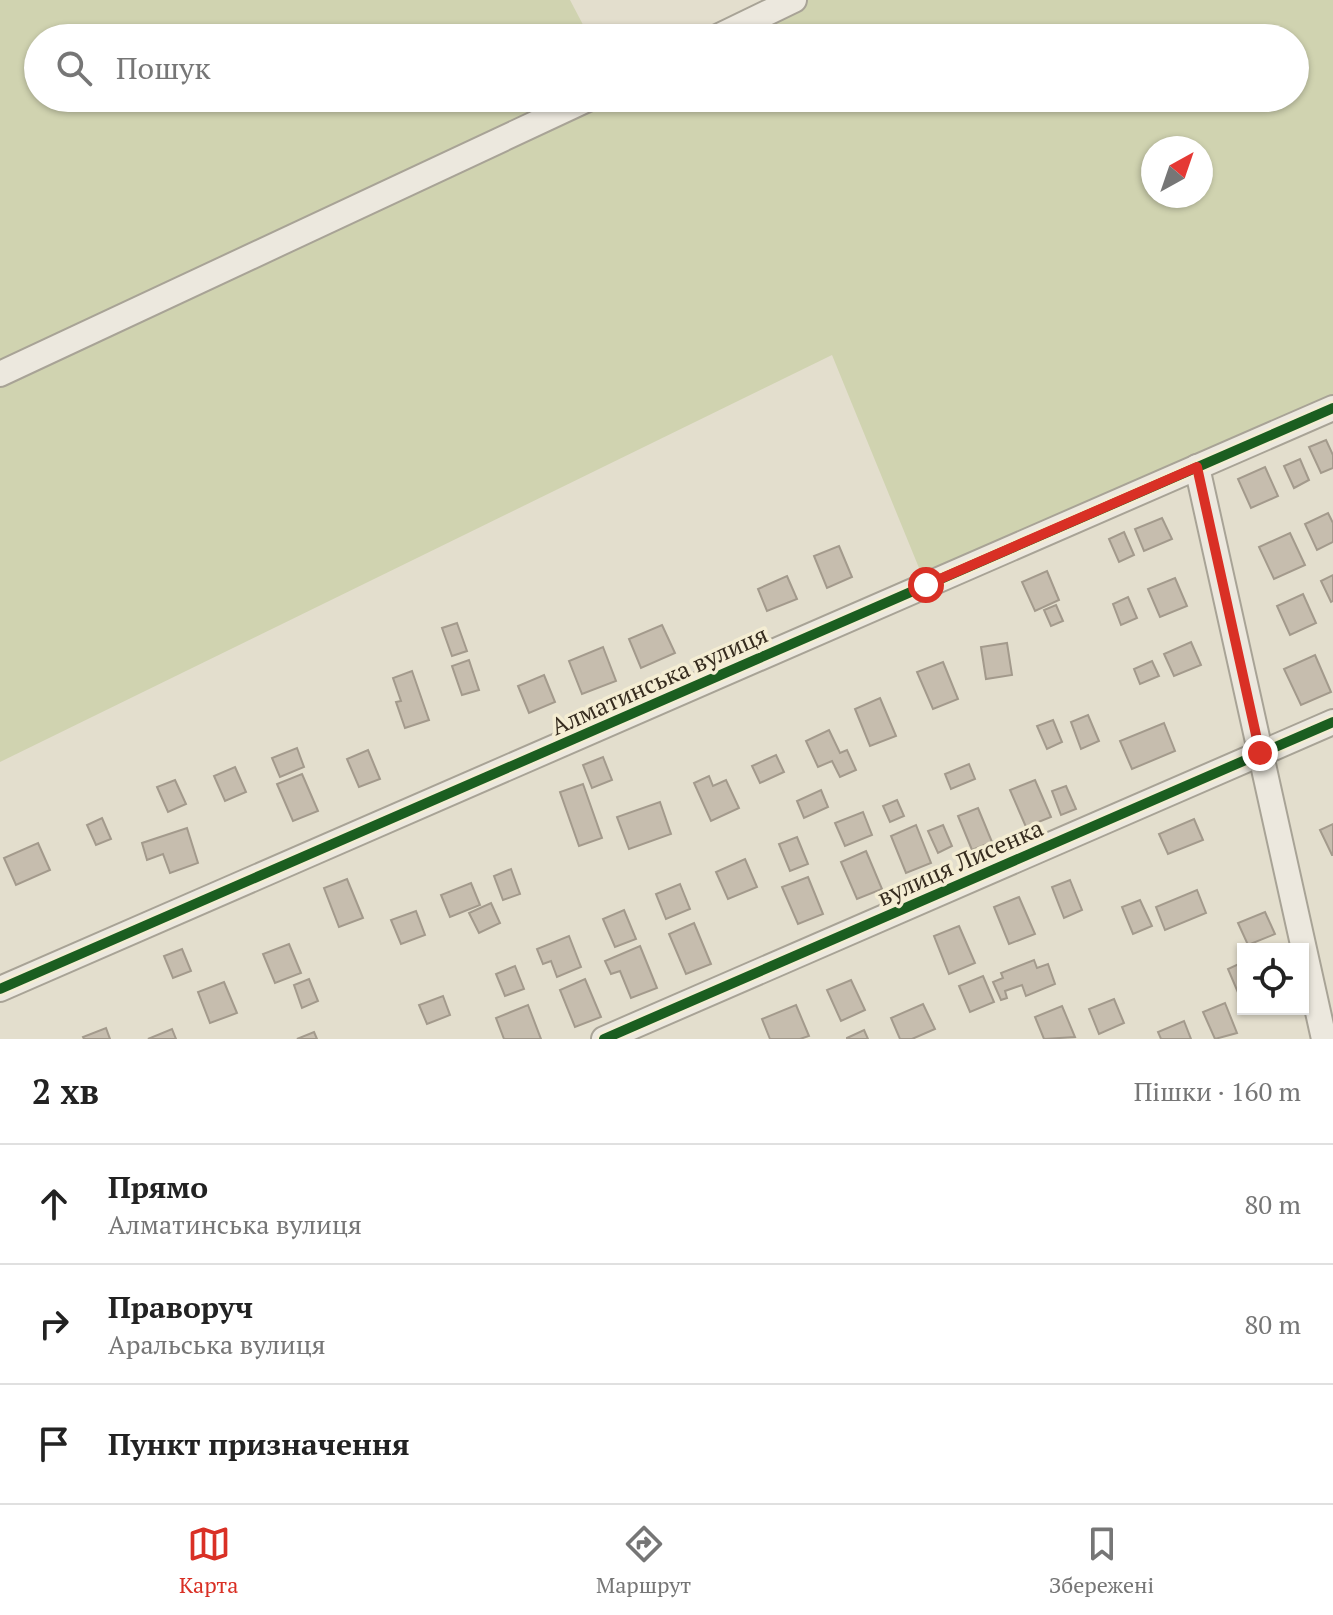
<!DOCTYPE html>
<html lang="uk">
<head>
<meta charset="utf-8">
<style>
  body { margin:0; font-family:"PT Serif",serif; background:#f6f6f6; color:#222 }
  .controls { position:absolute; right:24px; bottom:24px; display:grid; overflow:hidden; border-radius:0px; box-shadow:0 2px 6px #0004 }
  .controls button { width:72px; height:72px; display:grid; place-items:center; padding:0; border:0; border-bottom:2px solid #e0e0e0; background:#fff; color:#222; font:40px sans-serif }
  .compass { position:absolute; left:1141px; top:136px; width:72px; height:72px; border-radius:50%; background:#fff; box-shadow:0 2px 6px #0004; rotate:40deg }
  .stop { position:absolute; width:24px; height:24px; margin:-18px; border:6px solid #d93025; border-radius:50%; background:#fff }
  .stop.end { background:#d93025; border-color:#fff; box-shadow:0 2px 8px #0008 }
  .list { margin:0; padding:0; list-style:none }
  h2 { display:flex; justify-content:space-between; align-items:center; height:104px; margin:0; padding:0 32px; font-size:34px }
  h2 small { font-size:26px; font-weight:400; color:#767676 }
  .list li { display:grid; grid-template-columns:52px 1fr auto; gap:24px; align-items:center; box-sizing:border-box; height:120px; padding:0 32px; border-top:2px solid #e0e0e0 }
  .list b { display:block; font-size:30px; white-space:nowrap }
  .list p { margin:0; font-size:26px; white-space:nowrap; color:#767676 }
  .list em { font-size:26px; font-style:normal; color:#767676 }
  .icon { flex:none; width:44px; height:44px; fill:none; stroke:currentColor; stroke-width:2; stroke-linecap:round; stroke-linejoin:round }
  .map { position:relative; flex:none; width:1333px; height:1039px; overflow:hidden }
  .search { position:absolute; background:#fff; box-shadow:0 2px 6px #0004; left:24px; right:24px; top:24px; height:88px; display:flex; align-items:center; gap:20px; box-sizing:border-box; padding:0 28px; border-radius:44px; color:#767676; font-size:30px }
  .sheet { height:464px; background:#fff }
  nav { display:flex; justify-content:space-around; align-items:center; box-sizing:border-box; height:112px; border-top:2px solid #e0e0e0; background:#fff; font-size:22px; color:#767676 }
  nav a { display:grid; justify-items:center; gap:4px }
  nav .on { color:#d93025 }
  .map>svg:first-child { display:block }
</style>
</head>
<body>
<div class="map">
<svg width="1333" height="1039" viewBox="0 0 1333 1039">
  <rect width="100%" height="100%" fill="#e3decd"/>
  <!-- green -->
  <path fill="#d0d3b0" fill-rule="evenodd" d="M 0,0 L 570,0 L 590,38 L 38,38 L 38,98 L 1295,98 L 1295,38 L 715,38 L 794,0 L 1333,0 L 1333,408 L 926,585 L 832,355 L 0,762 ZM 1153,148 L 1201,148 L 1201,196 L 1153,196 Z"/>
  <!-- building -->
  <g fill="#c6bdae" stroke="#a39a8c" stroke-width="2">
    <polygon points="1326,440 1333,455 1333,468 1321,473 1309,447"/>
    <polygon points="1300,459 1309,480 1294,488 1284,466"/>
    <polygon points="1265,467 1278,496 1251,508 1238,479"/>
    <polygon points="1328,513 1333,523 1333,542 1317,550 1305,524"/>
    <polygon points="1162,518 1172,539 1144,551 1135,529"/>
    <polygon points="1124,532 1134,555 1119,562 1109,539"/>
    <polygon points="1290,533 1305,565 1274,579 1259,547"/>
    <polygon points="839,546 852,577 827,588 814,556"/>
    <polygon points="1047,571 1059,600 1035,611 1022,582"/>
    <polygon points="1333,575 1333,601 1331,602 1321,581"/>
    <polygon points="787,576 797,599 767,611 758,589"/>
    <polygon points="1175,578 1187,606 1160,617 1148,589"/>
    <polygon points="1303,594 1316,623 1290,635 1277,606"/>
    <polygon points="1128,597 1137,618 1121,625 1113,604"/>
    <polygon points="1056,605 1063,621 1051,626 1044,610"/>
    <polygon points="457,623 467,651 452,656 442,628"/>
    <polygon points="662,625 675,653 641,668 629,639"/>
    <polygon points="1191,642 1201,665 1174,676 1164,654"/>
    <polygon points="1007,643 1012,675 986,679 981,647"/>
    <polygon points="603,647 616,681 582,694 569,661"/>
    <polygon points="1315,655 1331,692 1301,705 1284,669"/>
    <polygon points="469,660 479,690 462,695 452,666"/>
    <polygon points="1152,661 1159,676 1140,684 1134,669"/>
    <polygon points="943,662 958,699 933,709 917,672"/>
    <polygon points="412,671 429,720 405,728 396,702 401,701 393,678"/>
    <polygon points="544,675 555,702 529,713 518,686"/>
    <polygon points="880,698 896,736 870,746 855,709"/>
    <polygon points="1088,715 1099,741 1081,749 1071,722"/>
    <polygon points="1053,720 1062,742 1047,749 1037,726"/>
    <polygon points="1164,723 1175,751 1132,769 1120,741"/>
    <polygon points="829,730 840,753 847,750 856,770 840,777 832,761 818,767 806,741"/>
    <polygon points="297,748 304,767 280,777 272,758"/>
    <polygon points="368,750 380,779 359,787 347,759"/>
    <polygon points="776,755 784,772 760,783 752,766"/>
    <polygon points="603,757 612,780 592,788 583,765"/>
    <polygon points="969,764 975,779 951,789 945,774"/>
    <polygon points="235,767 246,792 225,801 214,776"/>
    <polygon points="302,774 318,811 293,821 277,784"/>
    <polygon points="709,776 713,786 726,780 739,808 711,821 694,783"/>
    <polygon points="175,780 186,804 168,812 157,787"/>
    <polygon points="1035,780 1051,817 1026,827 1010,790"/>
    <polygon points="583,784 602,838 579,846 560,792"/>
    <polygon points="1066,786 1076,809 1061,815 1052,791"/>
    <polygon points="821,790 828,807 804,818 797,801"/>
    <polygon points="897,800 904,816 890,822 883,806"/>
    <polygon points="660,802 671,834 629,849 617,817"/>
    <polygon points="978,808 992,842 972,850 958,816"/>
    <polygon points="863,812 872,835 845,846 835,823"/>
    <polygon points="102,818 111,839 96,845 87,825"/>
    <polygon points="1194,819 1203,840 1168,854 1159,834"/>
    <polygon points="1333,824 1333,855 1332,855 1320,830"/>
    <polygon points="916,825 931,863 906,873 891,836"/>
    <polygon points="943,825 952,846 938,853 928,831"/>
    <polygon points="187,828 198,863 170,873 163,854 147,860 142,843"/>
    <polygon points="797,837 808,864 790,871 779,844"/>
    <polygon points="38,843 50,870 16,885 4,858"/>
    <polygon points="866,851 882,889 857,899 841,862"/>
    <polygon points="745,859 757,887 728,899 716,872"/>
    <polygon points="511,869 520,894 503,900 494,876"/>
    <polygon points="808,877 823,914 798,924 782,887"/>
    <polygon points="347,879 363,918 339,927 324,888"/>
    <polygon points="1070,880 1082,910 1064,918 1052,887"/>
    <polygon points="471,883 480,905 450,917 441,895"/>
    <polygon points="680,884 690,909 666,919 656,894"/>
    <polygon points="1197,890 1206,913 1165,930 1156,907"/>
    <polygon points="1019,897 1035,934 1009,944 994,907"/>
    <polygon points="1140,900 1152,926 1133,934 1122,907"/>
    <polygon points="491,903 500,923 479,933 469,913"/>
    <polygon points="624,910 636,939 615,947 603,919"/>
    <polygon points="416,911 425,935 401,944 391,920"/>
    <polygon points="1265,912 1275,934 1248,945 1238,923"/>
    <polygon points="694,923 711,964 686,974 669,934"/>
    <polygon points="959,926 975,963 949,974 934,936"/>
    <polygon points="569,936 581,967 557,977 551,961 543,964 537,949"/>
    <polygon points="289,944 301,973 275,983 263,954"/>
    <polygon points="640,946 657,988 631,998 620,971 611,974 605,961"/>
    <polygon points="182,949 191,971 173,978 164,956"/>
    <polygon points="1034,960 1037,968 1048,964 1055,984 1026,996 1022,985 1005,991 1007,998 1001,1000 993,982 1003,978 1001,973"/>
    <polygon points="1243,962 1243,993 1239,995 1228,969"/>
    <polygon points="515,966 524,989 505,996 496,974"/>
    <polygon points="983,976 994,1002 970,1012 959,986"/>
    <polygon points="309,979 318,1001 302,1008 294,985"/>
    <polygon points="585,979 601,1017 575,1027 560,990"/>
    <polygon points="851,980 865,1010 841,1021 827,990"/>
    <polygon points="224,982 237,1013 210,1023 198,992"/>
    <polygon points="443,996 450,1015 427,1024 419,1005"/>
    <polygon points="1114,999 1124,1023 1099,1034 1089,1009"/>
    <polygon points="1225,1003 1237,1033 1215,1039 1203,1012"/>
    <polygon points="923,1004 935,1029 912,1039 900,1039 891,1018"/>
    <polygon points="528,1005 541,1039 504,1039 496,1018"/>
    <polygon points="796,1005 809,1036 800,1039 770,1039 762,1019"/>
    <polygon points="1062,1006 1075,1037 1044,1039 1035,1017"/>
    <polygon points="1184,1021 1191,1039 1161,1039 1158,1032"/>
    <polygon points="106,1028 110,1039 84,1039 83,1037"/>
    <polygon points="172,1029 176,1039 148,1039"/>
    <polygon points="864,1030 868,1039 847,1039 847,1038"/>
    <polygon points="314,1032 317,1039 297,1039"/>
  </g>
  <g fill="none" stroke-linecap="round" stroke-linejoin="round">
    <defs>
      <g id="street">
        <polyline points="715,38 794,0"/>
        <polyline points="0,374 590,98"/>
        <polyline points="1197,467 1324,1039"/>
        <polyline points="0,989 1333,408"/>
        <polyline points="604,1039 1333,722"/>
      </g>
    </defs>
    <!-- street casing -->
    <use href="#street" stroke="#a8a396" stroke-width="28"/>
    <!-- street -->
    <use href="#street" stroke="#ece8de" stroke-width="24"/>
    <defs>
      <g id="cycleway">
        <polyline points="0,989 1333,408"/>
        <polyline points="604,1039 1333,722"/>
      </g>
    </defs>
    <!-- cycleway casing -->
    <use href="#cycleway" stroke="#f4edd3" stroke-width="15"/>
    <!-- cycleway -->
    <use href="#cycleway" stroke="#1b5e20" stroke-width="10"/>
  </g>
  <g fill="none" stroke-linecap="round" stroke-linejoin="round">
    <!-- route -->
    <polyline stroke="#d93025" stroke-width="10" points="926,585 1197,467 1260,753"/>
  </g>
  <g text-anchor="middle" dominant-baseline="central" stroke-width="7" stroke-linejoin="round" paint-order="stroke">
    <!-- street labels -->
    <g font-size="24" fill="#362c1f" stroke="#f4edd3">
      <text transform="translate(659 680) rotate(-24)">Алматинська вулиця</text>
      <text transform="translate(960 862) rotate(-24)">вулиця Лисенка</text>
    </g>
  </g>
</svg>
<div class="controls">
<button><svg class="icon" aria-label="locate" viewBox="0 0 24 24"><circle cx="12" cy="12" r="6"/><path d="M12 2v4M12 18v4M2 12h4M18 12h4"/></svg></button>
</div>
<svg class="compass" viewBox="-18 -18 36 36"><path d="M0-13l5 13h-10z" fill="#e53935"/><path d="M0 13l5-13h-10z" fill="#767676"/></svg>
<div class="stop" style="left:926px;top:585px"></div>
<div class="stop end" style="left:1260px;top:753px"></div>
<div class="search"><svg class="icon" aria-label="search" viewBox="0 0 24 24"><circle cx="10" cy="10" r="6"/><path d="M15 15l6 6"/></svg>Пошук</div>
</div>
<section class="sheet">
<h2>2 хв<small>Пішки · 160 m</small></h2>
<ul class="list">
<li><svg class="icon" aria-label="ahead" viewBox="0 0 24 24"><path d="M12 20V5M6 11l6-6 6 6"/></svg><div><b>Прямо</b><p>Алматинська вулиця</p></div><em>80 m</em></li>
<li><svg class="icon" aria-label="right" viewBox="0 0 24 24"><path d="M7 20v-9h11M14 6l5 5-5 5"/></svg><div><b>Праворуч</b><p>Аральська вулиця</p></div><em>80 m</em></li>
<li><svg class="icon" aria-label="arrive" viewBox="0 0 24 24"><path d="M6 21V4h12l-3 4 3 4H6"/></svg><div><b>Пункт призначення</b></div></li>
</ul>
</section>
<nav>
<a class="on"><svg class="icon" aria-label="map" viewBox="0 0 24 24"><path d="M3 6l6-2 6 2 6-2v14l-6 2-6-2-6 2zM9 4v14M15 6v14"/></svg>Карта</a>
<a><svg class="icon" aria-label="directions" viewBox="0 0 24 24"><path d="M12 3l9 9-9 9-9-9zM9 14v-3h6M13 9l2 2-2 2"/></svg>Маршрут</a>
<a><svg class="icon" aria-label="saved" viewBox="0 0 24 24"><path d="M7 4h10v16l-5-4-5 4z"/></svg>Збережені</a>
</nav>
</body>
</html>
